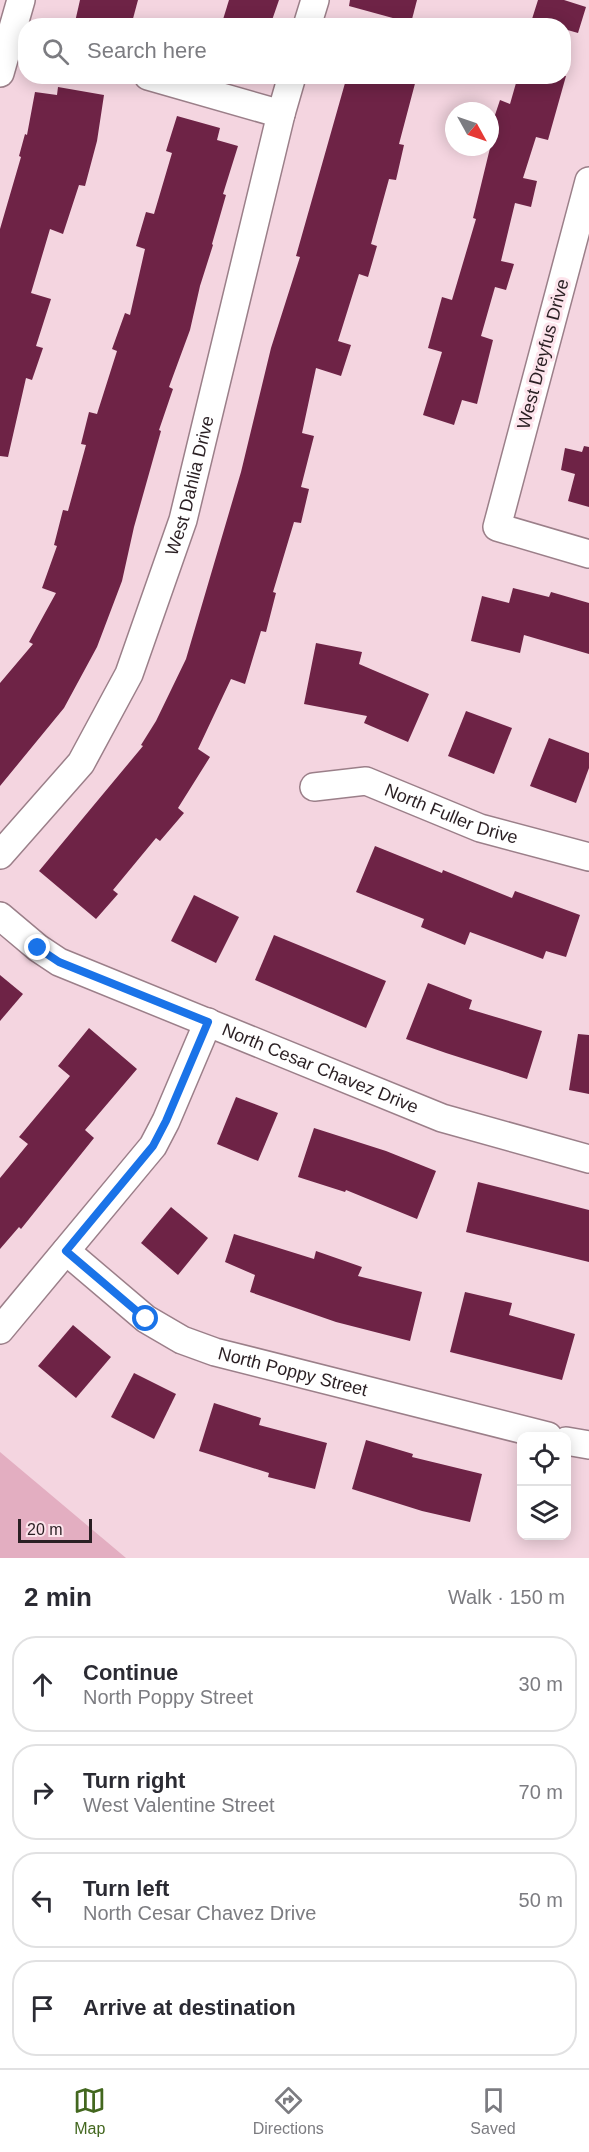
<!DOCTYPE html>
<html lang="en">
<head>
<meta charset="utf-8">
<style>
  body { margin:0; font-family:Arial,sans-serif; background:#f2f2f3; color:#2b2b33 }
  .controls { position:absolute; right:18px; bottom:18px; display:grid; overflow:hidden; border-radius:12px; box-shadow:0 3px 15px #0003 }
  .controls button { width:54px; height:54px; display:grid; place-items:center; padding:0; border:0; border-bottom:2px solid #e1e1e2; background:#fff; color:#2b2b33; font:30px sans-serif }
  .compass { position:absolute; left:445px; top:102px; width:54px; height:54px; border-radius:50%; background:#fff; box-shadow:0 3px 15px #0003; rotate:130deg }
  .scale { position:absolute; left:18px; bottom:15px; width:74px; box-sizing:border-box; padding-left:6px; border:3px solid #2a1f23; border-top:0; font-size:16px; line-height:21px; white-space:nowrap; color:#2a1f23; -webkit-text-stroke:4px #fde4ec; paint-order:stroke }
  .stop { position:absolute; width:18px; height:18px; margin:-14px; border:4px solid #1a73e8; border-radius:50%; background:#fff }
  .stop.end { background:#1a73e8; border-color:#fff; box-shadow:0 2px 6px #0008 }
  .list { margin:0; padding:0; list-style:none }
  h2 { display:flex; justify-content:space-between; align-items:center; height:78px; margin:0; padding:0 24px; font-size:26px }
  h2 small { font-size:20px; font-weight:400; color:#7c7c81 }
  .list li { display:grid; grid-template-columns:39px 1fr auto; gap:18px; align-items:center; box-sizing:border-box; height:96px; margin:0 12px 12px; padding:0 12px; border:2px solid #e1e1e2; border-radius:24px }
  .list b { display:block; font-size:22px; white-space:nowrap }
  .list p { margin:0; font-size:20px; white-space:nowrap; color:#7c7c81 }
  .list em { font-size:20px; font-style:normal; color:#7c7c81 }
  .icon { flex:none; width:33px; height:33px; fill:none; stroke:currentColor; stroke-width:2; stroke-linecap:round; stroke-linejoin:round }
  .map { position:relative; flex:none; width:589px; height:1558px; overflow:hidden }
  .search { position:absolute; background:#fff; box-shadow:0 3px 15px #0003; left:18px; right:18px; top:18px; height:66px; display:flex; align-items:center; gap:15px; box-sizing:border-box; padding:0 21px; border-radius:24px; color:#7c7c81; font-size:22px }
  .sheet { height:510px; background:#fff }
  nav { display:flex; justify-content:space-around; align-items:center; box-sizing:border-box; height:84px; border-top:2px solid #e1e1e2; background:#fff; font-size:16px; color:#7c7c81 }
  nav a { display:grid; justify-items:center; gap:3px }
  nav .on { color:#43671f }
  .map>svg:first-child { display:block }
</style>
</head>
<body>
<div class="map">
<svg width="589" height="1558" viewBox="0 0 589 1558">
  <rect width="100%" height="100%" fill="#f4d5e0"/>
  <!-- green -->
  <polygon fill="#e3aec1" points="0,1452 126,1558 0,1558"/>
  <!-- building -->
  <g fill="#6e2346">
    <polygon points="80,0 138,0 131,26 87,26 75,22"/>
    <polygon points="229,0 279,0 270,26 221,26"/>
    <polygon points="350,0 417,0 411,23 349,6"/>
    <polygon points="538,0 564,0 586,7 578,33 564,29 564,26 553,26 532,19"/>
    <polygon points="347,76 417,76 399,144 404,145 396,180 389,179 371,244 377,246 368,277 359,274 338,341 351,345 341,376 316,368 302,433 314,436 301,487 309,489 301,523 294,522 273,592 276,593 266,632 261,631 245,684 231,679 198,749 210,757 178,808 184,813 160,841 156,838 113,890 118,894 96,919 39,871 143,746 141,745 156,721 186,659 241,472 271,348 300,257 296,256"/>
    <polygon points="518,76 566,76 548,140 536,137 523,178 537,181 531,207 515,203 501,261 514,264 506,290 495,287 481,336 493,340 477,404 462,400 454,425 423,415 442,352 428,348 442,297 452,300 476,219 473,218 490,148 490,130 500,100 510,104"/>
    <polygon points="58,87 104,95 97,141 85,186 79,185 63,234 50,229 31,293 51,299 36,346 43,348 32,380 26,378 8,457 0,456 0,229 21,157 19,156 25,134 27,135 35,92 57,95"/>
    <polygon points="177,116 220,128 217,140 238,146 223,194 226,195 212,244 213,245 200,286 190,330 169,387 173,389 159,430 161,431 134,527 122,581 97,647 64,708 0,786 0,683 33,644 29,642 56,593 42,588 57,546 54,545 63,510 68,511 86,445 81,444 89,412 97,414 117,351 112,349 125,313 130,315 145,249 136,246 146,212 154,214 172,153 166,151"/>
    <polygon points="584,446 589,447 589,507 568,501 575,474 561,470 565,448 582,452"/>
    <polygon points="513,588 549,597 551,592 589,603 589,654 524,635 520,653 471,641 482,596 509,603"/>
    <polygon points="316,643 362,652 359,664 429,694 408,742 364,723 367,716 304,704"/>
    <polygon points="466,711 512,728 494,774 448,756"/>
    <polygon points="549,738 589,753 589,768 576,803 530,786"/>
    <polygon points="375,846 442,873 443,870 512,898 515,891 580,915 566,957 546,951 543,959 470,932 465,945 421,927 424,919 356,892"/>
    <polygon points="194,895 239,917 216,963 171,941"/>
    <polygon points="274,935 386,981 366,1028 255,980"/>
    <polygon points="0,975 23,994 0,1021"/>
    <polygon points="428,983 472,1000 469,1009 542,1031 527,1079 446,1053 406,1039"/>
    <polygon points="89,1028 137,1069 85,1130 94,1138 21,1229 19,1227 0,1249 0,1178 28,1144 19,1137 70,1076 58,1066"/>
    <polygon points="578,1034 589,1035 589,1094 569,1090"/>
    <polygon points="236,1097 278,1113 258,1161 217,1144"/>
    <polygon points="314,1128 386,1151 436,1171 417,1219 346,1190 345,1192 298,1177"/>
    <polygon points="478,1182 589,1210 589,1262 466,1232"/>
    <polygon points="171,1207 208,1238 178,1275 141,1243"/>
    <polygon points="234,1234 314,1259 316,1251 362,1267 358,1276 422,1292 410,1341 336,1322 250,1292 255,1275 225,1262"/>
    <polygon points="465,1292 512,1303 509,1315 575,1334 562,1380 450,1352"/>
    <polygon points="73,1325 111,1357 76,1398 38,1366"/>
    <polygon points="134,1373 176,1394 154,1439 111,1417"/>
    <polygon points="214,1403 261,1418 259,1425 327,1443 315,1489 268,1477 269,1473 199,1451"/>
    <polygon points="366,1440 413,1454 412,1457 482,1474 470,1522 422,1511 352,1489"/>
  </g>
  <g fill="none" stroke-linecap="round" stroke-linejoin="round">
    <defs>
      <g id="minor">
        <polyline points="307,26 315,0"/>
        <polyline points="0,73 21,0"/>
        <polyline points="148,76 281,114"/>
        <polyline points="589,181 497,527 589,554"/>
        <path id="s1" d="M 314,787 L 366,781 L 480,828 L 589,857"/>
        <path id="s2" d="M 0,855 L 81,763 L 129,674 L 183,520 L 281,114 L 292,76"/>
        <path id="s3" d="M 0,916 L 38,948 L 59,962 L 442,1118 L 589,1159"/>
        <path id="s4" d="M 66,1251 L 146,1319 L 182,1340 L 215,1352 L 548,1436"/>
        <polyline points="0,1330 153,1146 166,1121 208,1022"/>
        <polyline points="566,1441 589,1445"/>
      </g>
    </defs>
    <!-- minor casing -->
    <use href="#minor" stroke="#9b7f89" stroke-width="30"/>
    <!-- minor -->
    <use href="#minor" stroke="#fff" stroke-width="27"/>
  </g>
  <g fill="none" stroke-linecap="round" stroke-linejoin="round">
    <!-- route -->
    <polyline stroke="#1a73e8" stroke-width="8" points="38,948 59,962 208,1022 166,1121 153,1146 66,1251 146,1319"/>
  </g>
  <g text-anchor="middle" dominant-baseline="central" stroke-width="6" stroke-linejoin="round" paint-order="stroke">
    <!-- street labels -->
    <g font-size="18" fill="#2a1f23" stroke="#fde4ec">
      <text transform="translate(543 354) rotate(-75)">West Dreyfus Drive</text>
      <text stroke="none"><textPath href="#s2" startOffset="422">West Dahlia Drive</textPath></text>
      <text stroke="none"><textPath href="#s1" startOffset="144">North Fuller Drive</textPath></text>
      <text stroke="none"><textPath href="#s3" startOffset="357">North Cesar Chavez Drive</textPath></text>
      <text stroke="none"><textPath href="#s4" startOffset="262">North Poppy Street</textPath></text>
    </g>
  </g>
</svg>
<div class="controls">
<button><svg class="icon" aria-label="locate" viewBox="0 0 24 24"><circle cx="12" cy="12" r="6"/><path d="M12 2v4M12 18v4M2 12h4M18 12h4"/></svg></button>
<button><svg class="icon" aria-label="layers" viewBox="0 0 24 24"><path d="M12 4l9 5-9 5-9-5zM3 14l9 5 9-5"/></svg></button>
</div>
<svg class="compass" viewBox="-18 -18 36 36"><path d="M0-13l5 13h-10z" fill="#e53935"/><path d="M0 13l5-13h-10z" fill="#7c7c81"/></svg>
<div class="scale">20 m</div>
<div class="stop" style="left:146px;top:1319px"></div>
<div class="stop end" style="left:38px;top:948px"></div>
<div class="search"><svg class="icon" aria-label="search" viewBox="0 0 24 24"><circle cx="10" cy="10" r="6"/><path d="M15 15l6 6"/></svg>Search here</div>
</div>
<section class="sheet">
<h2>2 min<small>Walk · 150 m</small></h2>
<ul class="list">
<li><svg class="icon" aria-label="ahead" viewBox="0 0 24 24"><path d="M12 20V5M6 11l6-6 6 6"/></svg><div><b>Continue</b><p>North Poppy Street</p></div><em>30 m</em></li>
<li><svg class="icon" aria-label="right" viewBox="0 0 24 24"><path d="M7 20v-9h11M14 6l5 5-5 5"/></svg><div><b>Turn right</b><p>West Valentine Street</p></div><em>70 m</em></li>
<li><svg class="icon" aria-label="left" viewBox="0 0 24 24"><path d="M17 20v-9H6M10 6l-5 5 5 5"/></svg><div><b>Turn left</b><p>North Cesar Chavez Drive</p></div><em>50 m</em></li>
<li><svg class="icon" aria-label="arrive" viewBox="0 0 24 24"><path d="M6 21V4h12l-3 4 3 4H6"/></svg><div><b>Arrive at destination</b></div></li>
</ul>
</section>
<nav>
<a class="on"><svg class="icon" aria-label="map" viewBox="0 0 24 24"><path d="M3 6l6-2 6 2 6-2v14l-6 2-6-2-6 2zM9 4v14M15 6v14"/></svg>Map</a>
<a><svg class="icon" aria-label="directions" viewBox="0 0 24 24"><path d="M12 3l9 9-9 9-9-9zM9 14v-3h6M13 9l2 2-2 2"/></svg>Directions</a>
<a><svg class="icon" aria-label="saved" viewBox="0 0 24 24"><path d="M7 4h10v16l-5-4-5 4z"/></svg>Saved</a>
</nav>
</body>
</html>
